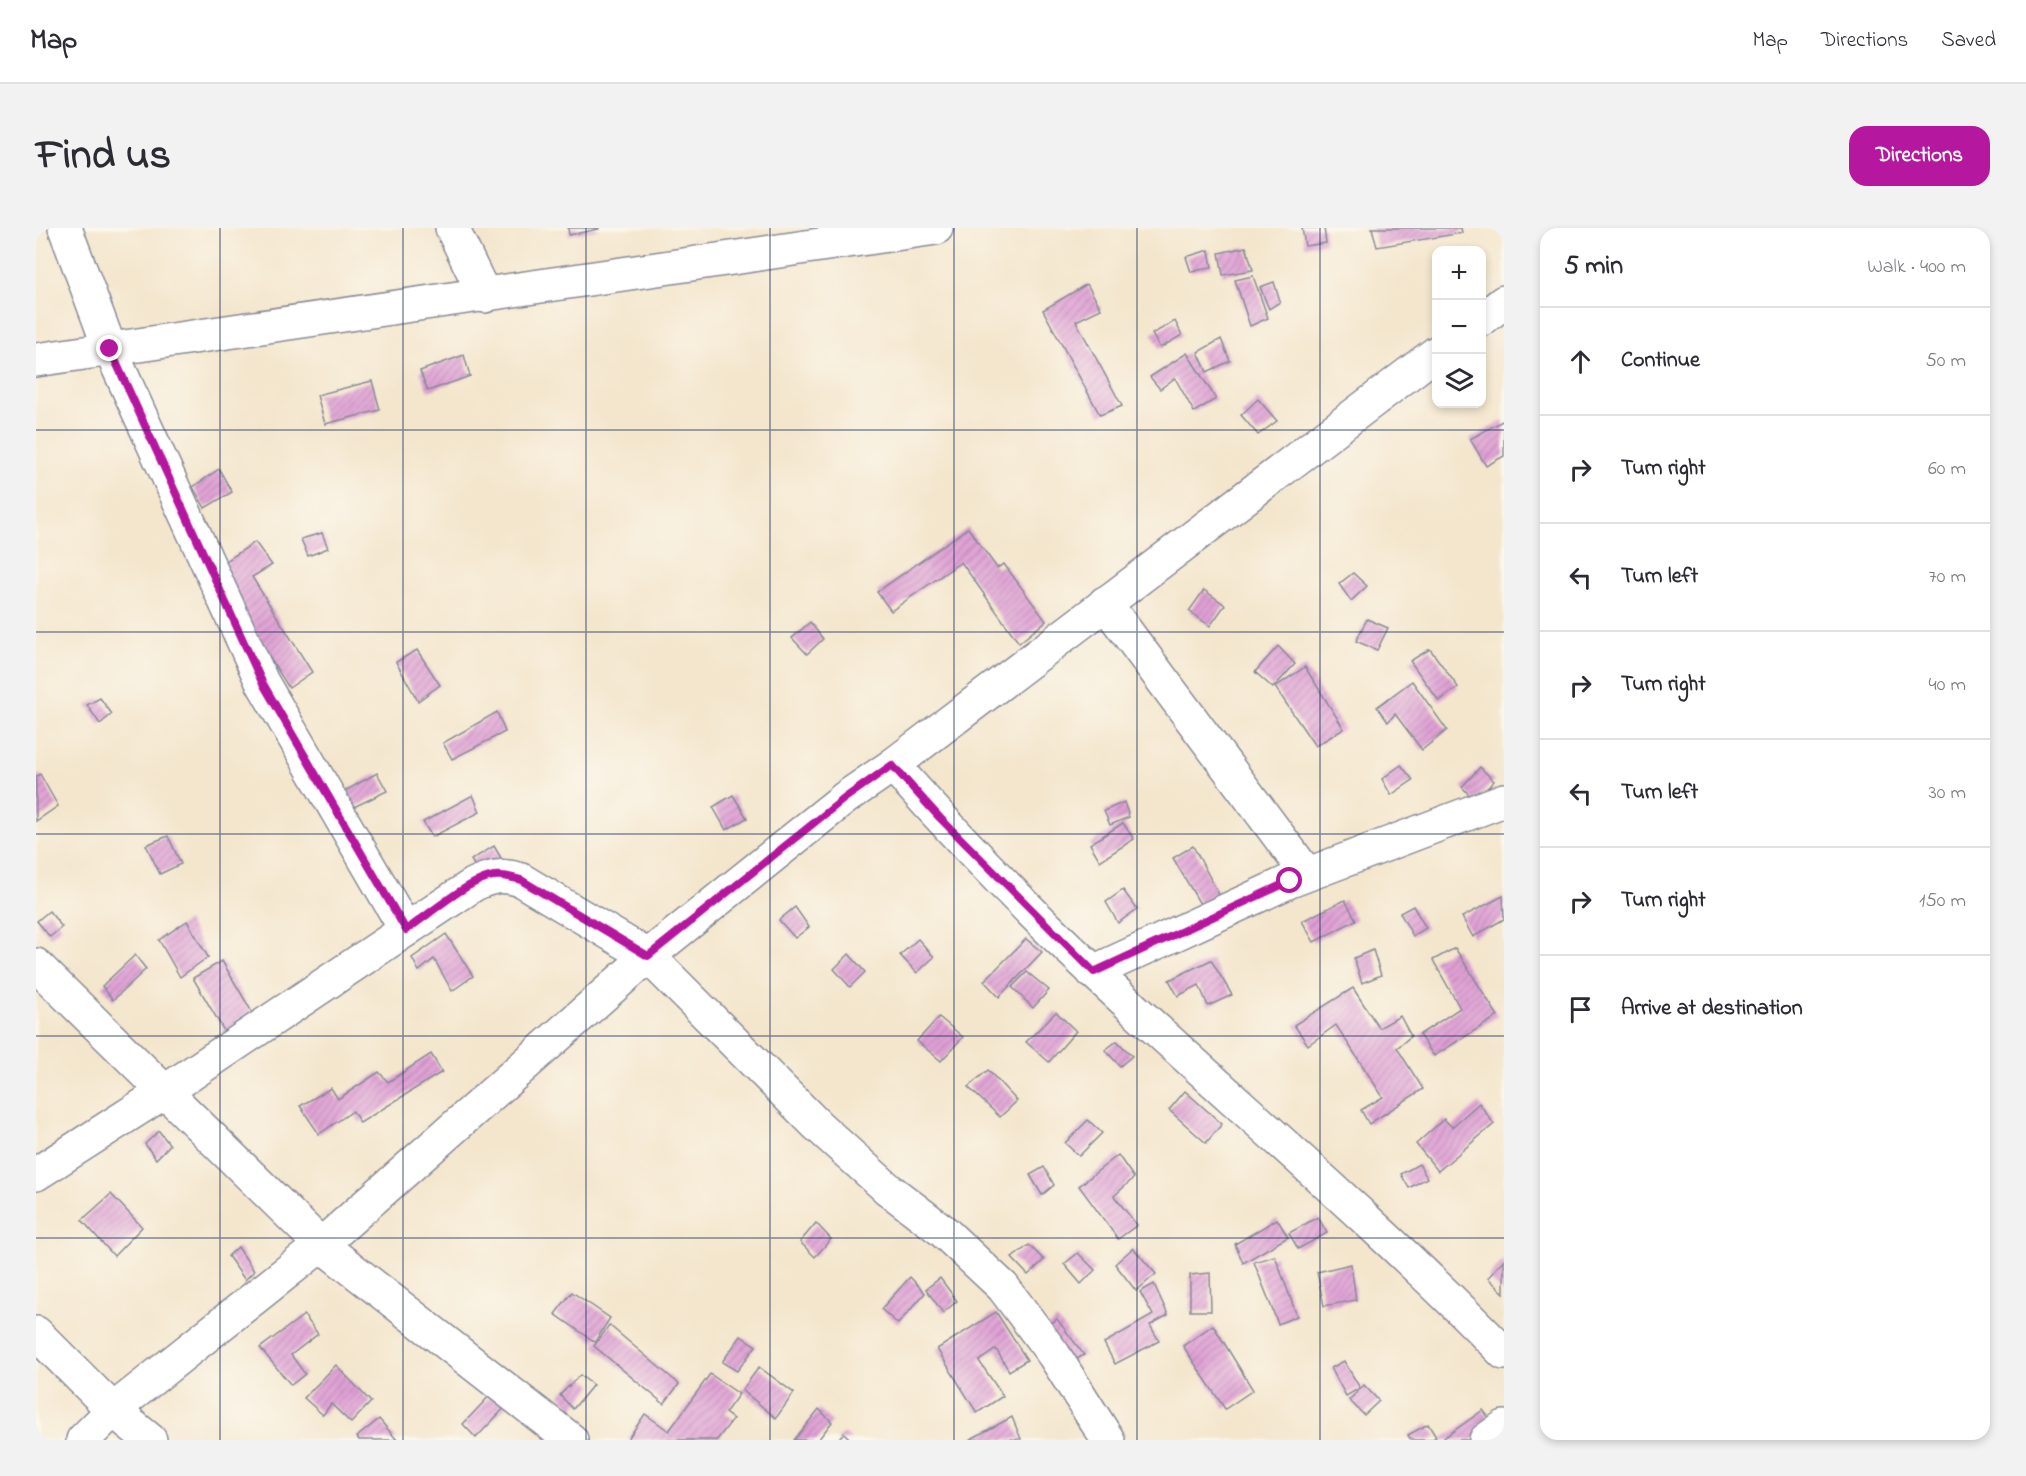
<!DOCTYPE html>
<html lang="en">
<head>
<meta charset="utf-8">
<style>
  body { margin:0; font-family:"Indie Flower",sans-serif; background:#f2f2f3; color:#2b2b33 }
  .controls { position:absolute; right:18px; top:18px; display:grid; overflow:hidden; border-radius:12px; box-shadow:0 3px 9px #0003 }
  .controls button { width:54px; height:54px; display:grid; place-items:center; padding:0; border:0; border-bottom:2px solid #e1e1e2; background:#fff; color:#2b2b33; font:30px sans-serif }
  .stop { position:absolute; width:18px; height:18px; margin:-14px; border:4px solid #b5179e; border-radius:50%; background:#fff }
  .stop.end { background:#b5179e; border-color:#fff; box-shadow:0 2px 6px #0008 }
  .list { margin:0; padding:0; list-style:none }
  h2 { display:flex; justify-content:space-between; align-items:center; height:78px; margin:0; padding:0 24px; font-size:26px }
  h2 small { font-size:20px; font-weight:400; color:#7c7c81 }
  .list li { display:grid; grid-template-columns:39px 1fr auto; gap:18px; align-items:center; box-sizing:border-box; height:108px; padding:0 24px; border-top:2px solid #e1e1e2 }
  .list b { display:block; font-size:22px; white-space:nowrap }
  .list em { font-size:20px; font-style:normal; color:#7c7c81 }
  .icon { flex:none; width:33px; height:33px; fill:none; stroke:currentColor; stroke-width:2; stroke-linecap:round; stroke-linejoin:round }
  .map { position:relative; flex:none; width:1468px; height:1212px; overflow:hidden; border-radius:18px }
  header { display:flex; align-items:center; gap:36px; box-sizing:border-box; height:84px; padding:0 30px; background:#fff; border-bottom:2px solid #e1e1e2 }
  header strong { font-size:28px }
  nav { display:flex; gap:33px; margin-inline-start:auto; font-size:21px }
  .intro { display:flex; align-items:center; justify-content:space-between; box-sizing:border-box; height:144px; padding:0 36px }
  h1 { margin:0; font-size:42px }
  .button { padding:15px 27px; border-radius:18px; background:#b5179e; color:#fff; font-size:21px; font-weight:700 }
  main { display:flex; gap:36px; padding:0 36px }
  aside { flex:1; background:#fff; border-radius:18px; box-shadow:0 3px 9px #0003 }
  .map>svg:first-child { display:block }
</style>
</head>
<body>
<header>
<strong>Map</strong>
<nav><a>Map</a><a>Directions</a><a>Saved</a></nav>
</header>
<div class="intro"><h1>Find us</h1><a class="button">Directions</a></div>
<main>
<div class="map">
<svg width="1468" height="1212" viewBox="0 0 1468 1212">
  <defs>
    <pattern id="building-hatch" width="6" height="6" patternUnits="userSpaceOnUse" patternTransform="scale(1.5)"><rect width="6" height="6" fill="#e0a0d5"/><path d="M-1 1l2-2M0 6l6-6M5 7l2-2" fill="none" stroke="#b583b0"/></pattern>
  </defs>
  <rect width="100%" height="100%" fill="#fbf7ec"/>
  <filter id="ink" filterUnits="userSpaceOnUse"><feTurbulence type="fractalNoise" baseFrequency=".0167" numOctaves="2"/><feDisplacementMap in="SourceGraphic" scale="12" xChannelSelector="R" yChannelSelector="G"/><feConvolveMatrix kernelMatrix="1 2 1 2 8 2 1 2 1" color-interpolation-filters="sRGB"/></filter>
  <filter id="wash" filterUnits="userSpaceOnUse"><feTurbulence type="fractalNoise" baseFrequency=".008" numOctaves="4" result="noise"/><feDisplacementMap in="SourceGraphic" scale="24" xChannelSelector="R" yChannelSelector="G"/><feGaussianBlur stdDeviation="1.35" result="paint"/><feColorMatrix in="noise" values="0 0 0 0 0 0 0 0 0 0 0 0 0 0 0 0 0 1.4 0 .05"/><feComposite in="paint" operator="in"/></filter>
  <g filter="url(#wash)">
    <rect width="100%" height="100%" fill="#f4e6cd"/>
    <g id="blocks">
      <!-- building -->
      <g fill="url(#building-hatch)">
        <polygon points="532,0 563,0 563,1 533,7"/>
        <polygon points="1266,0 1288,0 1290,15 1269,18"/>
        <polygon points="1336,0 1425,0 1426,5 1341,19"/>
        <polygon points="1210,19 1217,42 1187,47 1183,25"/>
        <polygon points="1173,22 1176,39 1155,44 1150,29"/>
        <polygon points="1217,48 1232,90 1214,98 1199,52"/>
        <polygon points="1238,54 1244,74 1233,81 1224,59"/>
        <polygon points="1051,56 1065,81 1040,93 1086,178 1064,187 1007,82"/>
        <polygon points="1139,93 1146,107 1124,120 1116,106"/>
        <polygon points="1185,111 1194,133 1171,144 1162,124"/>
        <polygon points="1151,125 1180,171 1158,184 1139,150 1124,161 1114,149"/>
        <polygon points="428,127 434,148 392,163 384,143"/>
        <polygon points="336,153 344,182 289,196 281,167"/>
        <polygon points="1222,171 1241,193 1222,207 1205,187"/>
        <polygon points="1468,192 1468,228 1450,238 1434,211"/>
        <polygon points="183,241 196,264 169,280 157,259"/>
        <polygon points="932,300 961,340 968,336 1010,393 983,415 925,334 855,383 841,364"/>
        <polygon points="286,305 292,320 272,328 265,311"/>
        <polygon points="219,314 236,337 216,349 276,444 253,460 178,341"/>
        <polygon points="1317,345 1331,358 1315,373 1303,356"/>
        <polygon points="1168,362 1189,377 1174,398 1153,383"/>
        <polygon points="1331,391 1352,400 1341,422 1320,413"/>
        <polygon points="774,394 787,411 771,426 756,410"/>
        <polygon points="1242,418 1259,436 1237,460 1219,444"/>
        <polygon points="1394,421 1422,459 1403,473 1374,433"/>
        <polygon points="381,422 404,457 382,473 360,434"/>
        <polygon points="1269,439 1308,501 1279,518 1239,459"/>
        <polygon points="1376,453 1411,502 1386,522 1359,486 1352,494 1341,479"/>
        <polygon points="64,470 76,486 64,496 51,477"/>
        <polygon points="461,484 469,504 416,531 407,515"/>
        <polygon points="1365,537 1377,552 1355,567 1346,551"/>
        <polygon points="1444,539 1458,553 1439,573 1426,559"/>
        <polygon points="341,545 351,563 318,579 309,563"/>
        <polygon points="4,546 22,578 0,593 0,549"/>
        <polygon points="437,567 444,584 396,609 387,594"/>
        <polygon points="697,567 711,590 690,602 677,579"/>
        <polygon points="1088,574 1093,589 1074,597 1068,583"/>
        <polygon points="1087,595 1098,611 1064,633 1054,616"/>
        <polygon points="132,608 145,636 124,646 110,617"/>
        <polygon points="458,618 469,637 446,650 435,632"/>
        <polygon points="1157,618 1189,678 1171,688 1137,630"/>
        <polygon points="1087,662 1101,681 1082,695 1070,674"/>
        <polygon points="1467,668 1468,691 1437,709 1426,689"/>
        <polygon points="1309,672 1320,692 1278,714 1266,693"/>
        <polygon points="1377,678 1390,700 1377,708 1364,685"/>
        <polygon points="759,679 773,699 759,710 743,692"/>
        <polygon points="13,683 26,699 14,709 1,693"/>
        <polygon points="151,693 172,729 144,749 123,712"/>
        <polygon points="410,706 437,748 416,763 398,731 383,743 376,730"/>
        <polygon points="882,711 898,729 881,745 864,727"/>
        <polygon points="990,711 1006,724 963,769 948,753"/>
        <polygon points="1419,720 1462,788 1398,828 1383,807 1424,780 1397,732"/>
        <polygon points="1337,722 1345,747 1326,755 1318,730"/>
        <polygon points="813,726 829,744 814,759 798,741"/>
        <polygon points="99,727 110,741 77,772 66,758"/>
        <polygon points="1175,732 1196,767 1172,778 1163,757 1142,768 1133,752"/>
        <polygon points="186,733 223,796 194,813 157,750"/>
        <polygon points="991,744 1013,762 997,780 976,759"/>
        <polygon points="1317,760 1343,800 1364,788 1375,808 1361,820 1387,861 1333,896 1325,882 1347,869 1300,797 1272,817 1258,797"/>
        <polygon points="1020,784 1040,803 1013,834 990,814"/>
        <polygon points="903,789 927,809 905,833 881,813"/>
        <polygon points="1081,813 1096,828 1084,838 1069,822"/>
        <polygon points="395,826 406,844 324,895 317,883 283,906 264,878 295,860 302,871 343,844 352,854"/>
        <polygon points="952,842 981,873 964,889 932,859"/>
        <polygon points="1149,863 1186,896 1170,915 1133,882"/>
        <polygon points="1443,875 1458,896 1402,943 1380,916 1408,891 1416,899"/>
        <polygon points="1052,892 1066,905 1043,928 1029,915"/>
        <polygon points="123,903 134,917 120,931 109,916"/>
        <polygon points="1082,927 1098,950 1078,968 1101,997 1082,1011 1043,958"/>
        <polygon points="1383,936 1391,950 1373,960 1365,946"/>
        <polygon points="1008,939 1018,957 1006,967 994,947"/>
        <polygon points="75,966 106,999 78,1028 46,992"/>
        <polygon points="1282,989 1291,1005 1262,1021 1253,1005"/>
        <polygon points="1241,991 1252,1009 1207,1035 1199,1016"/>
        <polygon points="780,995 795,1011 779,1029 764,1014"/>
        <polygon points="993,1017 1008,1032 992,1047 976,1030"/>
        <polygon points="202,1019 218,1043 209,1052 192,1028"/>
        <polygon points="1097,1020 1120,1046 1100,1063 1079,1036"/>
        <polygon points="1042,1025 1059,1042 1045,1056 1028,1036"/>
        <polygon points="1239,1028 1261,1088 1242,1096 1218,1034"/>
        <polygon points="1468,1031 1468,1065 1452,1050"/>
        <polygon points="1315,1036 1320,1072 1288,1078 1281,1044"/>
        <polygon points="1174,1045 1175,1083 1154,1083 1154,1047"/>
        <polygon points="874,1049 889,1065 862,1096 845,1081"/>
        <polygon points="904,1050 921,1073 907,1085 890,1061"/>
        <polygon points="1118,1056 1132,1087 1114,1097 1123,1113 1079,1136 1068,1115 1117,1087 1104,1064"/>
        <polygon points="536,1064 574,1090 559,1114 519,1086"/>
        <polygon points="960,1084 991,1132 973,1143 960,1121 943,1133 967,1168 941,1185 901,1121"/>
        <polygon points="268,1087 282,1106 255,1127 269,1146 255,1157 224,1120"/>
        <polygon points="1021,1091 1048,1127 1030,1137 1004,1104"/>
        <polygon points="573,1097 643,1156 628,1176 558,1118"/>
        <polygon points="1177,1097 1217,1162 1189,1181 1147,1118"/>
        <polygon points="705,1108 720,1118 701,1143 686,1134"/>
        <polygon points="1308,1133 1324,1160 1310,1168 1295,1140"/>
        <polygon points="300,1137 335,1174 315,1195 295,1176 287,1187 268,1170"/>
        <polygon points="723,1139 758,1165 740,1190 706,1162"/>
        <polygon points="674,1146 703,1166 689,1185 697,1191 681,1212 591,1212 609,1186 633,1203"/>
        <polygon points="544,1147 557,1157 537,1181 524,1167"/>
        <polygon points="1328,1157 1343,1173 1328,1187 1313,1172"/>
        <polygon points="458,1163 472,1176 440,1210 427,1196"/>
        <polygon points="783,1181 796,1194 782,1212 758,1212"/>
        <polygon points="1447,1182 1459,1197 1435,1212 1405,1212"/>
        <polygon points="976,1189 985,1211 933,1212"/>
        <polygon points="343,1191 361,1212 323,1212 321,1209"/>
        <polygon points="1392,1196 1400,1209 1395,1212 1375,1212 1372,1207"/>
        <polygon points="808,1205 815,1212 801,1212"/>
      </g>
    </g>
  </g>
  <g filter="url(#ink)">
    <use href="#blocks" fill-opacity="0" stroke="#888a96" stroke-width="1.5"/>
    <g fill="none" stroke-linecap="round" stroke-linejoin="round">
      <defs>
        <g id="street">
          <polyline points="29,0 74,121 226,454 370,702"/>
          <polyline points="416,0 449,68"/>
          <polyline points="1446,91 1468,74"/>
          <polyline points="1069,375 1271,646"/>
          <path d="M 857,537 C 921,609 989,680 1059,745 C 1195,872 1338,992 1468,1125"/>
          <polyline points="0,737 285,1017 535,1212"/>
          <polyline points="1057,744 1254,653 1468,572"/>
          <path d="M 0,946 L 128,864 L 437,657 C 455,648 466,646 485,652 L 612,728 L 781,897 L 852,961 L 907,1003 L 967,1059 L 1018,1127 L 1072,1212"/>
          <polyline points="0,1105 77,1182 114,1212"/>
          <polyline points="47,1212 77,1182 285,1017 612,728 809,570 857,537 1400,125"/>
          <polyline points="1450,1212 1468,1199"/>
        </g>
        <polyline id="highway" points="0,132 900,0"/>
      </defs>
      <!-- street casing -->
      <use href="#street" stroke="#888a96" stroke-width="36"/>
      <!-- highway casing -->
      <use href="#highway" stroke="#888a96" stroke-width="36"/>
      <!-- street -->
      <use href="#street" stroke="#fff" stroke-width="33"/>
      <!-- highway -->
      <use href="#highway" stroke="#fff" stroke-width="33"/>
    </g>
  </g>
  <g fill="none" stroke-linecap="round" stroke-linejoin="round" filter="url(#ink)">
    <!-- route -->
    <path stroke="#b5179e" stroke-width="8" d="M 74,121 L 226,454 L 370,702 C 394,686 427,656 453,649 C 464,646 474,649 485,652 L 612,728 L 809,570 L 856,537 L 904,590 L 1058,744 L 1254,653"/>
  </g>
  <!-- grid -->
  <path fill="none" stroke="#1b2f5e" stroke-width="1.5" stroke-opacity="0.55" d="M 184,0 L 184,1212M 367,0 L 367,1212M 550,0 L 550,1212M 734,0 L 734,1212M 918,0 L 918,1212M 1101,0 L 1101,1212M 1284,0 L 1284,1212M 0,202 L 1468,202M 0,404 L 1468,404M 0,606 L 1468,606M 0,808 L 1468,808M 0,1010 L 1468,1010"/>
</svg>
<div class="controls">
<button>+</button>
<button>−</button>
<button><svg class="icon" aria-label="layers" viewBox="0 0 24 24"><path d="M12 4l9 5-9 5-9-5zM3 14l9 5 9-5"/></svg></button>
</div>
<div class="stop" style="left:1254px;top:653px"></div>
<div class="stop end" style="left:74px;top:121px"></div>
</div>
<aside>
<h2>5 min<small>Walk · 400 m</small></h2>
<ul class="list">
<li><svg class="icon" aria-label="ahead" viewBox="0 0 24 24"><path d="M12 20V5M6 11l6-6 6 6"/></svg><div><b>Continue</b></div><em>50 m</em></li>
<li><svg class="icon" aria-label="right" viewBox="0 0 24 24"><path d="M7 20v-9h11M14 6l5 5-5 5"/></svg><div><b>Turn right</b></div><em>60 m</em></li>
<li><svg class="icon" aria-label="left" viewBox="0 0 24 24"><path d="M17 20v-9H6M10 6l-5 5 5 5"/></svg><div><b>Turn left</b></div><em>70 m</em></li>
<li><svg class="icon" aria-label="right" viewBox="0 0 24 24"><path d="M7 20v-9h11M14 6l5 5-5 5"/></svg><div><b>Turn right</b></div><em>40 m</em></li>
<li><svg class="icon" aria-label="left" viewBox="0 0 24 24"><path d="M17 20v-9H6M10 6l-5 5 5 5"/></svg><div><b>Turn left</b></div><em>30 m</em></li>
<li><svg class="icon" aria-label="right" viewBox="0 0 24 24"><path d="M7 20v-9h11M14 6l5 5-5 5"/></svg><div><b>Turn right</b></div><em>150 m</em></li>
<li><svg class="icon" aria-label="arrive" viewBox="0 0 24 24"><path d="M6 21V4h12l-3 4 3 4H6"/></svg><div><b>Arrive at destination</b></div></li>
</ul>
</aside>
</main>
</body>
</html>
